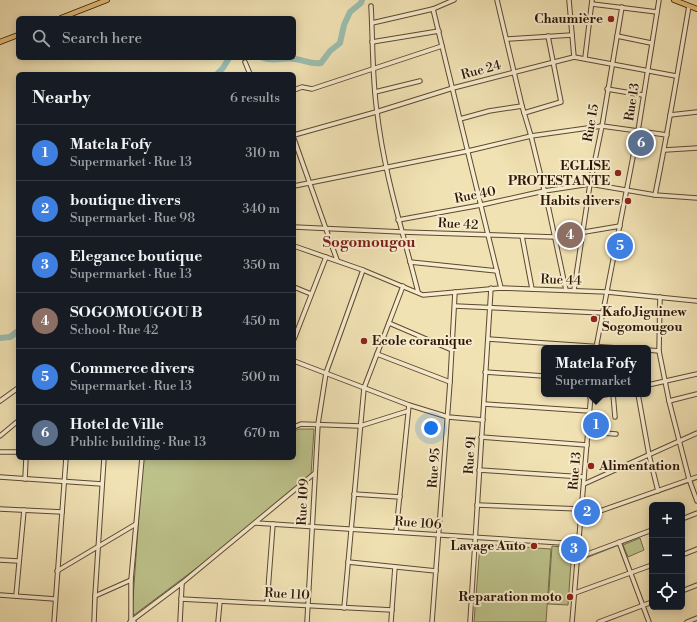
<!DOCTYPE html>
<html lang="en">
<head>
<meta charset="utf-8">
<style>
  body { margin:0; font-family:"Libre Bodoni",serif; background:#242831; color:#f1f3f6 }
  .controls { position:absolute; right:12px; bottom:12px; display:grid; overflow:hidden; border-radius:6px; box-shadow:0 2px 10px #0003 }
  .controls button { width:36px; height:36px; display:grid; place-items:center; padding:0; border:0; border-bottom:1px solid #363941; background:#171b24; color:#f1f3f6; font:20px sans-serif }
  .you { position:absolute; left:431px; top:428px; width:14px; height:14px; margin:-10px; border:3px solid #fff; border-radius:50%; background:#1a73e8; box-shadow:0 0 0 6px #1a73e833 }
  .badge { display:grid; place-items:center; width:26px; height:26px; border-radius:50%; background:#d93025; color:#fff; font-size:13px; font-weight:700 }
  .pin { position:absolute; translate:-50% -50%; border:2px solid #fff; box-shadow:0 1px 4px #0006 }
  .popup { position:absolute; left:541px; top:345px; width:110px; height:52px; box-sizing:border-box; display:grid; place-content:center; border-radius:6px; background:#171b24; filter:drop-shadow(0 1px 3px #0005); font-size:13px; white-space:nowrap; color:#9ea1a6 }
  .popup b { font-size:15px; color:#f1f3f6 }
  .popup::after { content:''; position:absolute; left:50%; top:100%; margin-left:-8px; border:8px solid transparent; border-top-color:#171b24 }
  .list { margin:0; padding:0; list-style:none }
  h2 { display:flex; justify-content:space-between; align-items:center; height:52px; margin:0; padding:0 16px; font-size:17px }
  h2 small { font-size:13px; font-weight:400; color:#9ea1a6 }
  .list li { display:grid; grid-template-columns:26px 1fr auto; gap:12px; align-items:center; box-sizing:border-box; height:56px; padding:0 16px; border-top:1px solid #363941 }
  .list b { display:block; font-size:15px; white-space:nowrap }
  .list p { margin:0; font-size:13px; white-space:nowrap; color:#9ea1a6 }
  .list em { font-size:13px; font-style:normal; color:#9ea1a6 }
  .icon { flex:none; width:22px; height:22px; fill:none; stroke:currentColor; stroke-width:2; stroke-linecap:round; stroke-linejoin:round }
  .map { position:relative; flex:none; width:697px; height:622px; overflow:hidden }
  .search { position:absolute; background:#171b24; box-shadow:0 2px 10px #0003; left:16px; top:16px; width:280px; height:44px; display:flex; align-items:center; gap:10px; box-sizing:border-box; padding:0 14px; border-radius:6px; color:#9ea1a6; font-size:15px }
  .panel { position:absolute; background:#171b24; box-shadow:0 2px 10px #0003; left:16px; top:72px; width:280px; height:388px; border-radius:6px }
  .map>svg:first-child { display:block }
</style>
</head>
<body>
<div class="map">
<svg width="697" height="622" viewBox="0 0 697 622">
  <rect width="100%" height="100%" fill="#f1e2b4"/>
  <filter id="stains"><feTurbulence type="fractalNoise" baseFrequency=".005" numOctaves="4"/><feColorMatrix values="0 0 0 0 .2 0 0 0 0 .09 0 0 0 0 .02 0 0 0 .5 -.17"/></filter>
  <radialGradient id="worn" r=".72"><stop offset=".6" stop-color="#630" stop-opacity="0"/><stop offset="1" stop-color="#630" stop-opacity=".3"/></radialGradient>
  <!-- green -->
  <g fill="#bdc28b" stroke="#756c47">
    <polygon points="299,429 314,429 311,474 214,555 134,615 132,613 143,458 294,458 294,431"/>
    <polygon points="640,538 644,550 628,557 623,545"/>
    <polygon points="480,544 551,549 546,622 474,622"/>
    <polygon points="552,546 572,548 568,605 548,604"/>
  </g>
  <g fill="none" stroke-linecap="round" stroke-linejoin="round">
    <!-- stream -->
    <g stroke="#6f7a6b" stroke-width="1">
      <polyline points="682,521 697,515"/>
      <polyline points="622,544 652,532"/>
      <polyline points="586,558 619,545"/>
    </g>
    <!-- river -->
    <g stroke="#9bbdb0" stroke-width="6">
      <path d="M 263,58 C 274,62 284,57 295,59 C 304,60 312,65 321,63 L 330,51 L 340,43 L 344,25 L 350,12 L 361,3 L 362,0"/>
      <polyline points="217,74 223,68 229,58"/>
      <polyline points="0,338 10,337 18,331"/>
    </g>
    <defs>
      <g id="minor">
        <polyline points="497,0 522,106 531,136 549,210 566,290"/>
        <polyline points="569,0 574,57"/>
        <polyline points="592,4 657,12"/>
        <path d="M 371,6 C 373,42 372,77 377,112 C 384,174 403,232 418,292"/>
        <polyline points="433,9 501,288"/>
        <polyline points="372,23 433,9 454,0"/>
        <polyline points="617,36 651,43"/>
        <polyline points="507,39 572,35"/>
        <polyline points="372,42 439,31"/>
        <polyline points="585,58 592,0"/>
        <polyline points="245,62 250,74"/>
        <polyline points="607,89 643,95"/>
        <polyline points="294,90 302,87 312,89 442,46"/>
        <polyline points="375,92 420,81"/>
        <polyline points="524,113 561,102 548,36"/>
        <polyline points="670,115 697,112"/>
        <polyline points="460,119 489,111 522,106"/>
        <polyline points="294,135 376,112 453,88 574,57 676,76"/>
        <polyline points="294,139 337,260"/>
        <polyline points="665,150 697,148"/>
        <polyline points="294,186 468,151 531,136 602,126 667,135"/>
        <path d="M 655,195 C 668,132 678,69 689,6"/>
        <polyline points="398,220 481,205 544,191 590,184 655,195 697,198"/>
        <polyline points="294,227 402,232 555,237 620,226"/>
        <polyline points="522,236 532,289"/>
        <polyline points="294,246 363,270 423,295 501,288 607,292 697,301"/>
        <polyline points="410,262 497,271"/>
        <polyline points="294,287 311,294"/>
        <polyline points="574,290 590,184 602,126 622,7"/>
        <polyline points="660,297 659,351 669,401 689,479 697,501"/>
        <polyline points="455,306 603,313"/>
        <polyline points="389,323 452,350"/>
        <polyline points="294,339 326,257"/>
        <polyline points="488,339 618,348"/>
        <polyline points="596,348 638,131 659,0"/>
        <polyline points="648,350 659,351"/>
        <polyline points="377,354 450,382"/>
        <polyline points="294,361 409,405 448,417 483,420"/>
        <polyline points="485,372 544,376"/>
        <polyline points="648,385 697,374"/>
        <polyline points="613,394 615,417"/>
        <polyline points="638,394 649,455 658,491"/>
        <polyline points="590,398 609,394"/>
        <polyline points="0,401 18,388"/>
        <polyline points="669,401 697,394"/>
        <polyline points="484,404 589,411"/>
        <polyline points="294,427 301,424 360,426 408,411"/>
        <polyline points="588,432 616,434"/>
        <polyline points="0,436 18,421"/>
        <polyline points="481,437 587,445"/>
        <polyline points="0,452 18,452"/>
        <polyline points="479,470 584,477"/>
        <polyline points="0,477 102,484"/>
        <polyline points="25,479 26,458"/>
        <polyline points="584,484 697,433"/>
        <polyline points="354,494 400,497"/>
        <polyline points="477,505 581,509"/>
        <polyline points="0,509 62,512"/>
        <polyline points="580,518 697,477"/>
        <polyline points="682,519 697,513"/>
        <polyline points="256,523 578,544"/>
        <polyline points="396,532 409,405"/>
        <polyline points="619,542 649,622"/>
        <polyline points="682,555 697,549"/>
        <polyline points="577,558 652,530"/>
        <polyline points="0,560 18,561"/>
        <polyline points="348,562 436,571"/>
        <polyline points="57,571 136,524"/>
        <polyline points="682,591 697,585"/>
        <polyline points="575,593 652,565"/>
        <polyline points="0,595 55,599"/>
        <polyline points="16,596 24,510"/>
        <polyline points="95,596 131,580"/>
        <polyline points="181,599 392,610"/>
        <polyline points="267,603 273,524"/>
        <polyline points="344,608 364,388 403,286"/>
        <polyline points="54,622 66,458"/>
        <polyline points="94,622 95,596 104,458"/>
        <polyline points="130,622 182,583 315,473"/>
        <polyline points="134,622 131,621 131,580 142,458"/>
        <polyline points="180,622 182,583"/>
        <polyline points="218,622 220,601"/>
        <polyline points="307,622 318,424 326,373 363,270"/>
        <polyline points="391,622 395,567"/>
        <polyline points="432,622 450,382 455,292"/>
        <polyline points="470,622 491,288"/>
        <polyline points="572,622 591,394"/>
        <polyline points="599,622 652,602"/>
        <polyline points="687,622 697,618"/>
      </g>
      <g id="major">
        <polyline points="674,0 697,9"/>
        <polyline points="61,18 107,0"/>
        <polyline points="0,42 18,35"/>
      </g>
    </defs>
    <!-- minor casing -->
    <use href="#minor" stroke="#5e482f" stroke-width="5.5"/>
    <!-- major casing -->
    <use href="#major" stroke="#2d1503" stroke-width="6"/>
    <!-- minor -->
    <use href="#minor" stroke="#f6ecce" stroke-width="3.5"/>
    <!-- major -->
    <use href="#major" stroke="#e8c17a" stroke-width="4.5"/>
  </g>
  <!-- markers -->
  <g fill="#8f2418" stroke="#f6ecce" stroke-width="1.5">
    <circle cx="611" cy="19" r="4"/>
    <circle cx="618" cy="173" r="4"/>
    <circle cx="628" cy="201" r="4"/>
    <circle cx="594" cy="319" r="4"/>
    <circle cx="364" cy="341" r="4"/>
    <circle cx="591" cy="466" r="4"/>
    <circle cx="534" cy="546" r="4"/>
    <circle cx="570" cy="597" r="4"/>
  </g>
  <g text-anchor="middle" dominant-baseline="central" stroke-width="4" stroke-linejoin="round" paint-order="stroke">
    <!-- poi labels -->
    <g font-size="13" font-weight="bold" fill="#2d1503" stroke="#f6ecce" text-anchor="end">
      <text x="603" y="19">Chaumière</text>
      <text x="610" y="166">EGLISE<tspan x="610" dy="15">PROTESTANTE</tspan></text>
      <text x="620" y="201">Habits divers</text>
      <text x="602" y="312" text-anchor="start">Kafo Jiguinew<tspan x="602" dy="15">Sogomougou</tspan></text>
      <text x="372" y="341" text-anchor="start">Ecole coranique</text>
      <text x="599" y="466" text-anchor="start">Alimentation</text>
      <text x="526" y="546">Lavage Auto</text>
      <text x="562" y="597">Reparation moto</text>
    </g>
    <!-- street labels -->
    <g font-size="13" fill="#2d1503" stroke="#f6ecce">
      <text transform="translate(481 70) rotate(-15)">Rue 24</text>
      <text transform="translate(632 102) rotate(-81)">Rue 13</text>
      <text transform="translate(591 123) rotate(-80)">Rue 15</text>
      <text transform="translate(475 195) rotate(-11)">Rue 40</text>
      <text transform="translate(458 224) rotate(3)">Rue 42</text>
      <text transform="translate(561 280) rotate(2)">Rue 44</text>
      <text transform="translate(470 455) rotate(-86)">Rue 91</text>
      <text transform="translate(434 468) rotate(-86)">Rue 95</text>
      <text transform="translate(575 471) rotate(-85)">Rue 13</text>
      <text transform="translate(303 502) rotate(-87)">Rue 109</text>
      <text transform="translate(418 523) rotate(4)">Rue 106</text>
      <text transform="translate(287 594) rotate(3)">Rue 110</text>
    </g>
    <!-- quarter labels -->
    <g font-size="15" font-weight="bold" fill="#7a1f14" stroke="#f6ecce">
      <text x="369" y="242">Sogomougou</text>
    </g>
  </g>
  <rect width="100%" height="100%" filter="url(#stains)"/>
  <rect width="100%" height="100%" fill="url(#worn)"/>
</svg>
<div class="controls">
<button>+</button>
<button>−</button>
<button><svg class="icon" aria-label="locate" viewBox="0 0 24 24"><circle cx="12" cy="12" r="6"/><path d="M12 2v4M12 18v4M2 12h4M18 12h4"/></svg></button>
</div>
<div class="you"></div>
<div class="pin badge" style="left:596px;top:425px;background:#3f7fe0">1</div>
<div class="popup"><b>Matela Fofy</b>Supermarket</div>
<div class="pin badge" style="left:587px;top:512px;background:#3f7fe0">2</div>
<div class="pin badge" style="left:574px;top:549px;background:#3f7fe0">3</div>
<div class="pin badge" style="left:570px;top:235px;background:#8d6e63">4</div>
<div class="pin badge" style="left:620px;top:246px;background:#3f7fe0">5</div>
<div class="pin badge" style="left:641px;top:143px;background:#5c6f8a">6</div>
<div class="search"><svg class="icon" aria-label="search" viewBox="0 0 24 24"><circle cx="10" cy="10" r="6"/><path d="M15 15l6 6"/></svg>Search here</div>
<section class="panel">
<h2>Nearby<small>6 results</small></h2>
<ul class="list">
<li><span class="badge" style="background:#3f7fe0">1</span><div><b>Matela Fofy</b><p>Supermarket · Rue 13</p></div><em>310 m</em></li>
<li><span class="badge" style="background:#3f7fe0">2</span><div><b>boutique divers</b><p>Supermarket · Rue 98</p></div><em>340 m</em></li>
<li><span class="badge" style="background:#3f7fe0">3</span><div><b>Elegance boutique</b><p>Supermarket · Rue 13</p></div><em>350 m</em></li>
<li><span class="badge" style="background:#8d6e63">4</span><div><b>SOGOMOUGOU B</b><p>School · Rue 42</p></div><em>450 m</em></li>
<li><span class="badge" style="background:#3f7fe0">5</span><div><b>Commerce divers</b><p>Supermarket · Rue 13</p></div><em>500 m</em></li>
<li><span class="badge" style="background:#5c6f8a">6</span><div><b>Hotel de Ville</b><p>Public building · Rue 13</p></div><em>670 m</em></li>
</ul>
</section>
</div>
</body>
</html>
